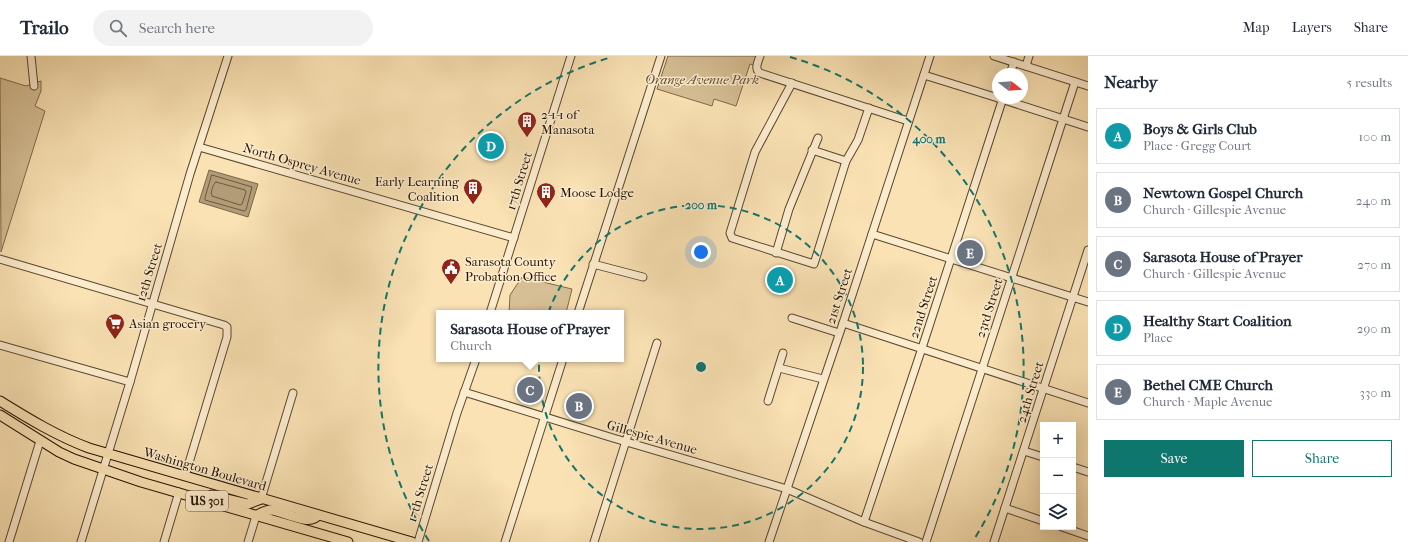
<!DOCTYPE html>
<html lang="en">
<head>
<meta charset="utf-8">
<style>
  body { margin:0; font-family:"IM FELL French Canon",serif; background:#f2f2f3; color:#1f2937 }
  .controls { position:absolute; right:12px; bottom:12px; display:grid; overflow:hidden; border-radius:0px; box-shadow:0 4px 16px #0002 }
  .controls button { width:36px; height:36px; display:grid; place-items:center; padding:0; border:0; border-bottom:1px solid #e0e1e3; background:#fff; color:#1f2937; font:20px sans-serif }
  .compass { position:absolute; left:992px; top:12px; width:36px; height:36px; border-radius:50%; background:#fff; box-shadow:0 4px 16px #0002; rotate:107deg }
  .you { position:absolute; left:701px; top:196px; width:14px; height:14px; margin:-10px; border:3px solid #fff; border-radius:50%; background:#1a73e8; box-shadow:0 0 0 6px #1a73e833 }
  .badge { display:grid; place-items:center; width:26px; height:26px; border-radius:50%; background:#0f766e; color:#fff; font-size:13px; font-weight:700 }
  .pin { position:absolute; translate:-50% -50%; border:2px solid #fff; box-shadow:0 1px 4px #0006 }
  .popup { position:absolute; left:436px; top:254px; width:188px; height:52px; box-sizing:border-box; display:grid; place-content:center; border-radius:0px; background:#fff; filter:drop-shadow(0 1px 3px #0005); font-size:13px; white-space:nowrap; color:#747a83 }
  .popup b { font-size:15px; color:#1f2937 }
  .popup::after { content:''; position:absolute; left:50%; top:100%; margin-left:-8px; border:8px solid transparent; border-top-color:#fff }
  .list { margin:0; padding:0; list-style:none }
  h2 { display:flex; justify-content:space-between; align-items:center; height:52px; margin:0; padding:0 16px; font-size:17px }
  h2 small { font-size:13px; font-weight:400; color:#747a83 }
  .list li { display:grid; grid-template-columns:26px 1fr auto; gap:12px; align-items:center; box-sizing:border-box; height:56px; margin:0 8px 8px; padding:0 8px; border:1px solid #e0e1e3; border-radius:0px }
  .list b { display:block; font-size:15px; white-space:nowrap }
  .list p { margin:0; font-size:13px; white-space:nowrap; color:#747a83 }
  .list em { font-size:13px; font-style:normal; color:#747a83 }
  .actions { display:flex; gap:8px; padding:12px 16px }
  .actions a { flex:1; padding:9px 0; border:1px solid #0f766e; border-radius:0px; text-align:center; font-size:14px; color:#0f766e }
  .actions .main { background:#0f766e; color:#fff }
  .icon { flex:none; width:22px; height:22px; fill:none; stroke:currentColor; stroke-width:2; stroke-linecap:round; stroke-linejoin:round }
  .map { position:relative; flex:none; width:1088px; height:486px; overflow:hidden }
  header { display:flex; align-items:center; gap:24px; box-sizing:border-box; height:56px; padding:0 20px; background:#fff; border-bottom:1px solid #e0e1e3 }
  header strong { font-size:19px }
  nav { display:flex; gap:22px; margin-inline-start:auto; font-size:14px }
  .search { width:280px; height:36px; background:#f2f2f3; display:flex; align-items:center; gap:10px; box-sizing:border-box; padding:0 14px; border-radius:22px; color:#747a83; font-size:15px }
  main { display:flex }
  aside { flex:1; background:#fff }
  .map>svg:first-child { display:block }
</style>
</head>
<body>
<header>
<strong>Trailo</strong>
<div class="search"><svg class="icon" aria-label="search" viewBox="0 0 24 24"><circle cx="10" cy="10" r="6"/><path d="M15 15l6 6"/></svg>Search here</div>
<nav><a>Map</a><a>Layers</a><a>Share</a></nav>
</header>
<main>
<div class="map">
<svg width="1088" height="486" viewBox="0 0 1088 486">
  <rect width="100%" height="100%" fill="#fae2b4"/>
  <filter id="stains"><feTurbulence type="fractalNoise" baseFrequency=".005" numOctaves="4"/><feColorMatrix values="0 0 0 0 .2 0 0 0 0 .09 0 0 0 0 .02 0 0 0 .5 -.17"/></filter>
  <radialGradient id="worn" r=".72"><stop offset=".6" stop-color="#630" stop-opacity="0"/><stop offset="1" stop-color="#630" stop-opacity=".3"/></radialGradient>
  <!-- green -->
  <g fill="#d6bf95" stroke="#7e694a">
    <polygon points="668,0 757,0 754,9 750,8 736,50 714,43 712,50 657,33"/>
    <polygon points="0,22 26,30 41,25 41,35 35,50 45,55 1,196"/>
    <polygon points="522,221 572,233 566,257 509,257 510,239"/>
  </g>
  <!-- water -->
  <polygon fill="#b29c77" stroke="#7a6547" points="209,114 258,128 248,161 199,146"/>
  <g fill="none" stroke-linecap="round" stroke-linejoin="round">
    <!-- shore -->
    <g stroke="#6c583c" stroke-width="1">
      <polygon points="212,119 252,131 246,154 244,155 205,144 205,142"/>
      <path d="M 216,126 L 245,134 L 246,136 L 242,148 L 240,149 L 212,140 C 210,137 213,128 216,126 Z"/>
    </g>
    <defs>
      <g id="minor">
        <polyline points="31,0 34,30"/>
        <path d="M 760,0 C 758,6 754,13 760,17 L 908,65"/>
        <polyline points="994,0 1088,30"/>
        <polyline points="1026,10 1029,0"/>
        <polyline points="1010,18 1014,6"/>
        <polyline points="924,19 998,42"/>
        <polyline points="792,27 755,96 730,177 732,182 814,208 846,105 858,84 869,52"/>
        <polyline points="998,42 1088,71"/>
        <polyline points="199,91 514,182"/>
        <polyline points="812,94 846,105"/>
        <polyline points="872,178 1088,246"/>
        <polyline points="776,197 789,153 818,82"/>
        <polyline points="0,203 224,269 227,271 227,281 185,420"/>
        <polyline points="593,208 643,221"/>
        <polyline points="490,257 571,0"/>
        <polyline points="578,257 661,0"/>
        <polyline points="792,262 839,277"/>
        <polyline points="843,267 1088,347"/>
        <polyline points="0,289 130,326"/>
        <polyline points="779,312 823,323"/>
        <polyline points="464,336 613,382 787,433 864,466 919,486"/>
        <polyline points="768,345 783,297"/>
        <polyline points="1024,395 1043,401"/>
        <polyline points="1073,411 1088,416"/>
        <polyline points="261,443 293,337"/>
        <polyline points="1005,452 1043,465"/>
        <polyline points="864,466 922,292 1003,42"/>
        <polyline points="1062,471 1088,480"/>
        <polyline points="9,486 40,385"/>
        <polyline points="81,486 130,326 190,118 228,0"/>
        <polyline points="164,486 179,436"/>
        <polyline points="248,486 256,460"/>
        <polyline points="418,486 457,357 476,303"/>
        <polyline points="505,486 563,303"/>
        <polyline points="594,486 657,287"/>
        <polyline points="769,486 843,267 930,0"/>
        <polyline points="926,486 1075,26"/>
        <polyline points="994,486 1088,194"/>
      </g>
      <g id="major">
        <path d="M 0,345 C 29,363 57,380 89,392 L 412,486"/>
        <polyline points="0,359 59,396 74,403 141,426 348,486"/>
        <polyline points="202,444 212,439 215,440 248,448 261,443"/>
        <path d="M 256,460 C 261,457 265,454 271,454 C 283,455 310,471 318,459"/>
      </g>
    </defs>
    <!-- minor casing -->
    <use href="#minor" stroke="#5a472d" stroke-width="9"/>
    <!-- major casing -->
    <use href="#major" stroke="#251300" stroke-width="11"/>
    <!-- minor -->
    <use href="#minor" stroke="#fcecce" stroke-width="7"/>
    <!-- major -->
    <use href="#major" stroke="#fae2b4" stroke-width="9"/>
  </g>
  <!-- distance rings -->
  <g fill="none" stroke="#0f766e" stroke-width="2" stroke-dasharray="7 5">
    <circle cx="701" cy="311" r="162"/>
    <path d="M429 485A323 323 0 0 1 612 1M790 1A323 323 0 0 1 973 485"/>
  </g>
  <!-- icons -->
  <defs>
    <symbol id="building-pin" viewBox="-11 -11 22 30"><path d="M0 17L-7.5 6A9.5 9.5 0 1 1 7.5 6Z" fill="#8f2418" stroke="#fcecce"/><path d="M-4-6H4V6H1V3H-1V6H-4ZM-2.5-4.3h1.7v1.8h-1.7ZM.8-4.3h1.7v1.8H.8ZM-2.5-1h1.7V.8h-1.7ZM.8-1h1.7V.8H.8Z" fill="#fff"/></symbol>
    <symbol id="civic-pin" viewBox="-11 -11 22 30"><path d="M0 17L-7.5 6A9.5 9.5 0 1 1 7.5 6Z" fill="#8f2418" stroke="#fcecce"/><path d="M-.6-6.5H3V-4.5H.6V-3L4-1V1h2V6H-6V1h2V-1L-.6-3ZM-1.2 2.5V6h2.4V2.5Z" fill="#fff"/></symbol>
    <symbol id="supermarket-pin" viewBox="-11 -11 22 30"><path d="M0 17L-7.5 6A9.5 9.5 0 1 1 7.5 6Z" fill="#8f2418" stroke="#fcecce"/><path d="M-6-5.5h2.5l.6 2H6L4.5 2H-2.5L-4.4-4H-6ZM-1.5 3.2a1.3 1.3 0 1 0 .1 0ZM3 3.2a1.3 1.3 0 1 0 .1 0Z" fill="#fff"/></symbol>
  </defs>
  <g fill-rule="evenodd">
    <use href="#building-pin" x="516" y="54" width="22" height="30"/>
    <use href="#building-pin" x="462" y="121" width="22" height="30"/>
    <use href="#building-pin" x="535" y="125" width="22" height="30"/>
    <use href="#civic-pin" x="440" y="201" width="22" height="30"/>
    <use href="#supermarket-pin" x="104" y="256" width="22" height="30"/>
  </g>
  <g text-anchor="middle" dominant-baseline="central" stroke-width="3" stroke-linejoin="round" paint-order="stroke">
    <!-- shield labels -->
    <rect fill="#fcecce" stroke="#66543e" stroke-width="1" x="186" y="435" width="42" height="20" rx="3"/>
    <g font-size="12" font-weight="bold" fill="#251300">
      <text x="207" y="445">US 301</text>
    </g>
    <!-- park labels -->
    <g font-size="13" font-style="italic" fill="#634f34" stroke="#fcecce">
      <text x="702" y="23">Orange Avenue Park</text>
    </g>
    <!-- poi labels -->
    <g font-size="13" fill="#251300" stroke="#fcecce" text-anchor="start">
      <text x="541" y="58">2-1-1 of<tspan x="541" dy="15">Manasota</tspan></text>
      <text x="459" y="125" text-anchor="end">Early Learning<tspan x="459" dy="15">Coalition</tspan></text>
      <text x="560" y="136">Moose Lodge</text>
      <text x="465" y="205">Sarasota County<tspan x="465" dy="15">Probation Office</tspan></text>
      <text x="129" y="267">Asian grocery</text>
    </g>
    <!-- street labels -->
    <g font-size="13" fill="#251300" stroke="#fcecce">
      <text transform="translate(302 108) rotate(16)">North Osprey Avenue</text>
      <text transform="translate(519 125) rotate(-73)">17th Street</text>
      <text transform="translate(149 216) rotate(-73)">12th Street</text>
      <text transform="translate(839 240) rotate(-72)">21st Street</text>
      <text transform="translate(923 251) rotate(-72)">22nd Street</text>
      <text transform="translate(989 252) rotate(-72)">23rd Street</text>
      <text transform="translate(1030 336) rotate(-73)">24th Street</text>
      <text transform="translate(652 381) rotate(16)">Gillespie Avenue</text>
      <text transform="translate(205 413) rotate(16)">Washington Boulevard</text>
      <text transform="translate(420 437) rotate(-73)">17th Street</text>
    </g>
  </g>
  <circle cx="701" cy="311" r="6" fill="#0f766e" stroke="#fcecce" stroke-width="2"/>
  <g font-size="12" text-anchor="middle" font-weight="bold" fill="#0f766e" stroke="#fcecce" stroke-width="3" stroke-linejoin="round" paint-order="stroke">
    <text x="929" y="87">400 m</text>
    <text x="701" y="153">200 m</text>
  </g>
  <rect width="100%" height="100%" filter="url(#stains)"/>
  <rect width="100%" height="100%" fill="url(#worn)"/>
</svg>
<div class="controls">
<button>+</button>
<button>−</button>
<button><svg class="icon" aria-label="layers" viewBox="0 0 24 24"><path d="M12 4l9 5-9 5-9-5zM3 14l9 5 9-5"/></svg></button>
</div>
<svg class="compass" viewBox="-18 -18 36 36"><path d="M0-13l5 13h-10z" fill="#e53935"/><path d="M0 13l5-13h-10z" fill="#747a83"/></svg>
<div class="you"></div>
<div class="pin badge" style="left:780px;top:224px;background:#0f9aa8">A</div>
<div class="pin badge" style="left:579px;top:350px;background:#6b7280">B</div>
<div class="pin badge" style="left:530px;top:334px;background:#6b7280">C</div>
<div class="popup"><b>Sarasota House of Prayer</b>Church</div>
<div class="pin badge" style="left:491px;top:90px;background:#0f9aa8">D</div>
<div class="pin badge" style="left:970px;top:197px;background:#6b7280">E</div>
</div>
<aside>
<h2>Nearby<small>5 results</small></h2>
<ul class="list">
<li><span class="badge" style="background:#0f9aa8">A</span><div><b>Boys &amp; Girls Club</b><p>Place · Gregg Court</p></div><em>100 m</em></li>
<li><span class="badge" style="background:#6b7280">B</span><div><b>Newtown Gospel Church</b><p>Church · Gillespie Avenue</p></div><em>240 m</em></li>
<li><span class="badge" style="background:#6b7280">C</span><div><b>Sarasota House of Prayer</b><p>Church · Gillespie Avenue</p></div><em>270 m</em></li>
<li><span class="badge" style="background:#0f9aa8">D</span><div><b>Healthy Start Coalition</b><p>Place</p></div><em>290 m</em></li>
<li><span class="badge" style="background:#6b7280">E</span><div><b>Bethel CME Church</b><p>Church · Maple Avenue</p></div><em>330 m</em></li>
</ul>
<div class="actions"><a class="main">Save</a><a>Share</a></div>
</aside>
</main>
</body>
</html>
